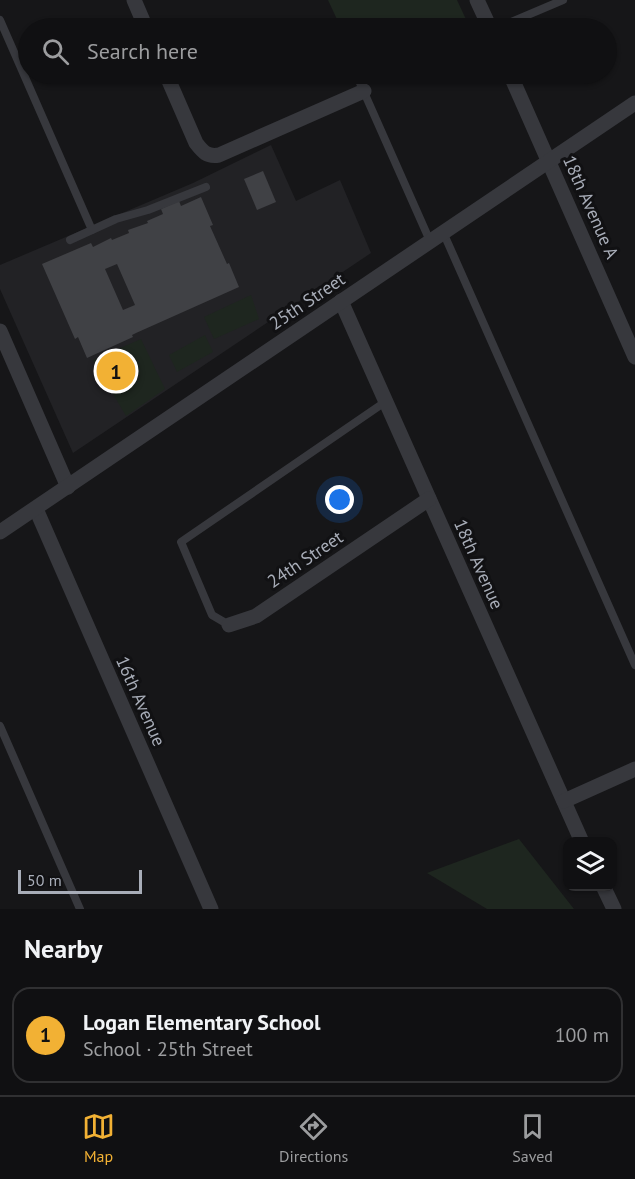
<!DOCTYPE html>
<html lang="en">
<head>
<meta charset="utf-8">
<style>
  body { margin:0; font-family:"PT Sans",sans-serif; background:#19191b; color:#f1f3f6 }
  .controls { position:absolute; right:18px; bottom:18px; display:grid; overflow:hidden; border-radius:12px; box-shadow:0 2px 4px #0004 }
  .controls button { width:54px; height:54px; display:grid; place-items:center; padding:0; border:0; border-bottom:2px solid #303032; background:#101012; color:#f1f3f6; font:30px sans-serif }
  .scale { position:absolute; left:18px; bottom:15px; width:124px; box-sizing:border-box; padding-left:6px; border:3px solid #a8adb8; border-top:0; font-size:16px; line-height:21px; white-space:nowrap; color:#a8adb8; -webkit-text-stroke:4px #111113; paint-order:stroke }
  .you { position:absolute; left:340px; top:500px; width:21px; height:21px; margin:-15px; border:4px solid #fff; border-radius:50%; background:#1a73e8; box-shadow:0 0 0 9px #1a73e833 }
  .badge { display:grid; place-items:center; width:39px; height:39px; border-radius:50%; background:#f2b134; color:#111; font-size:20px; font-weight:700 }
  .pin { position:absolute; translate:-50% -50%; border:3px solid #fff; box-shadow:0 2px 6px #0006 }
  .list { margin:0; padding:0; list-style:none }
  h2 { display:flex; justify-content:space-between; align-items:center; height:78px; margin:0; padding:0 24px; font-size:26px }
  h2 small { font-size:20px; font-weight:400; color:#9c9d9f }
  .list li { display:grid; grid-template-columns:39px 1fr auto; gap:18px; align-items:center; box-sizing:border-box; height:96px; margin:0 12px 12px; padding:0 12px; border:2px solid #303032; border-radius:18px }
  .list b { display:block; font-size:22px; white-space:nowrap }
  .list p { margin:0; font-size:20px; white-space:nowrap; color:#9c9d9f }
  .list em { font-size:20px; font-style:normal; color:#9c9d9f }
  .icon { flex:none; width:33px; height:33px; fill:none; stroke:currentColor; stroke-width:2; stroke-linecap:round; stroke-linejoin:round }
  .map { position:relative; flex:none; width:635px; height:909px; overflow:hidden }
  .search { position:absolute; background:#101012; box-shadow:0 2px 4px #0004; left:18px; right:18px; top:18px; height:66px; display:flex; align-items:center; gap:15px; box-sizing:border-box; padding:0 21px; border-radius:33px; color:#9c9d9f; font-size:22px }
  .sheet { height:186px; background:#101012 }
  nav { display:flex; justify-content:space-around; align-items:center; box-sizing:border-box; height:84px; border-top:2px solid #303032; background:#101012; font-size:16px; color:#9c9d9f }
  nav a { display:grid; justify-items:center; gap:3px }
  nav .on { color:#f2b134 }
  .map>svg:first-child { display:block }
</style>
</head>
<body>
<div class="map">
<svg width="635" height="909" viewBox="0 0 635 909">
  <rect width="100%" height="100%" fill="#161618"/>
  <!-- built -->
  <polygon fill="#222225" points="271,145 296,201 340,180 371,253 73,453 0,289 0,265 193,183"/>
  <!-- green -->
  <g fill="#1e261f">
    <polygon points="328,0 457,0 470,28 341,28"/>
    <polygon points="251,295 259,319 214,339 204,317"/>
    <polygon points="205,335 213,352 177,372 169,355"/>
    <polygon points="141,339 165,389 126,416 93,360"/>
    <polygon points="519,839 574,909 487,909 427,873"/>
  </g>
  <!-- building -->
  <g fill="#404145" fill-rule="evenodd">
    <polygon points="263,171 276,202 257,210 244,179"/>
    <path d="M 201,197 L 213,225 L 210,226 L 227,264 L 229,263 L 239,287 L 136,333 L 132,335 L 133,337 L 87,358 L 78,337 L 75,339 L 42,264 L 91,243 L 93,247 L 111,238 L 112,240 L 129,233 L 128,230 L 148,223 L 147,221 L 163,214 L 161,209 L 179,201 L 181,206 ZM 117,264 L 135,305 L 123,310 L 105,269 Z"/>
  </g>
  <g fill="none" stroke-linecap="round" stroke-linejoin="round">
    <!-- lane -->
    <g stroke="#37383d" stroke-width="8">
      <polyline points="0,20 92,230"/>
      <polyline points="497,28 563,0"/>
      <polyline points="356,74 430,241"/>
      <polyline points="443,232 635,665"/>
      <polyline points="70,240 116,219 148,210 206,187"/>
      <polyline points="229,625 212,615 181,542 385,402"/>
      <polyline points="0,726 80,909"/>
    </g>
    <!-- street -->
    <g stroke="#37383d" stroke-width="15">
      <polyline points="134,0 146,28"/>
      <polyline points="477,0 490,28"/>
      <path d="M 166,74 L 196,143 C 203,152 207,157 219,155 L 364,91"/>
      <polyline points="510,74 635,357"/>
      <polyline points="341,301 582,842"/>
      <polyline points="0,331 68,487"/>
      <polyline points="36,509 211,909"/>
      <polyline points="0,532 635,103"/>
      <polyline points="229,625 256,616 429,499"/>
      <polyline points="564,801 635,769"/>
      <polyline points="603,886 614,909"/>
    </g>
  </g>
  <g text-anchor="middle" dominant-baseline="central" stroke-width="6" stroke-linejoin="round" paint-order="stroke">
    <!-- street labels -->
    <g font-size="18" fill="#a8adb8" stroke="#111113">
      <text transform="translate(591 207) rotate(66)">18th Avenue A</text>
      <text transform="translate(307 301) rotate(-34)">25th Street</text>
      <text transform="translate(305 559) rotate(-34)">24th Street</text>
      <text transform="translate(479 564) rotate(66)">18th Avenue</text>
      <text transform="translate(141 701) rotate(66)">16th Avenue</text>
    </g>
  </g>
</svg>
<div class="controls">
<button><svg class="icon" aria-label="layers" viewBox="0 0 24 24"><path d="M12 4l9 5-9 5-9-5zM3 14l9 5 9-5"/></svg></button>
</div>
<div class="scale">50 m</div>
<div class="you"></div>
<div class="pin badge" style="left:116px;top:371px">1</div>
<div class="search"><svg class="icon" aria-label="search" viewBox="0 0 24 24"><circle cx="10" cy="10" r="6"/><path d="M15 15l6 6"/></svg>Search here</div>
</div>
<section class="sheet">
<h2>Nearby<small></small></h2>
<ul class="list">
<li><span class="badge">1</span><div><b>Logan Elementary School</b><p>School · 25th Street</p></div><em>100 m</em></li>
</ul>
</section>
<nav>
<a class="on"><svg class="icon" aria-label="map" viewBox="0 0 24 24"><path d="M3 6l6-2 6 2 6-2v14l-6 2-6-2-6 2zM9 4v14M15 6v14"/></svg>Map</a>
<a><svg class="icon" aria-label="directions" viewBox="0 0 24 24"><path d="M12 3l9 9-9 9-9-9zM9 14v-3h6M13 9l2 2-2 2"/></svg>Directions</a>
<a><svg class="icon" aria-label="saved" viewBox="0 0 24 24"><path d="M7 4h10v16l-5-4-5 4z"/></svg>Saved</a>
</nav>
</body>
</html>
